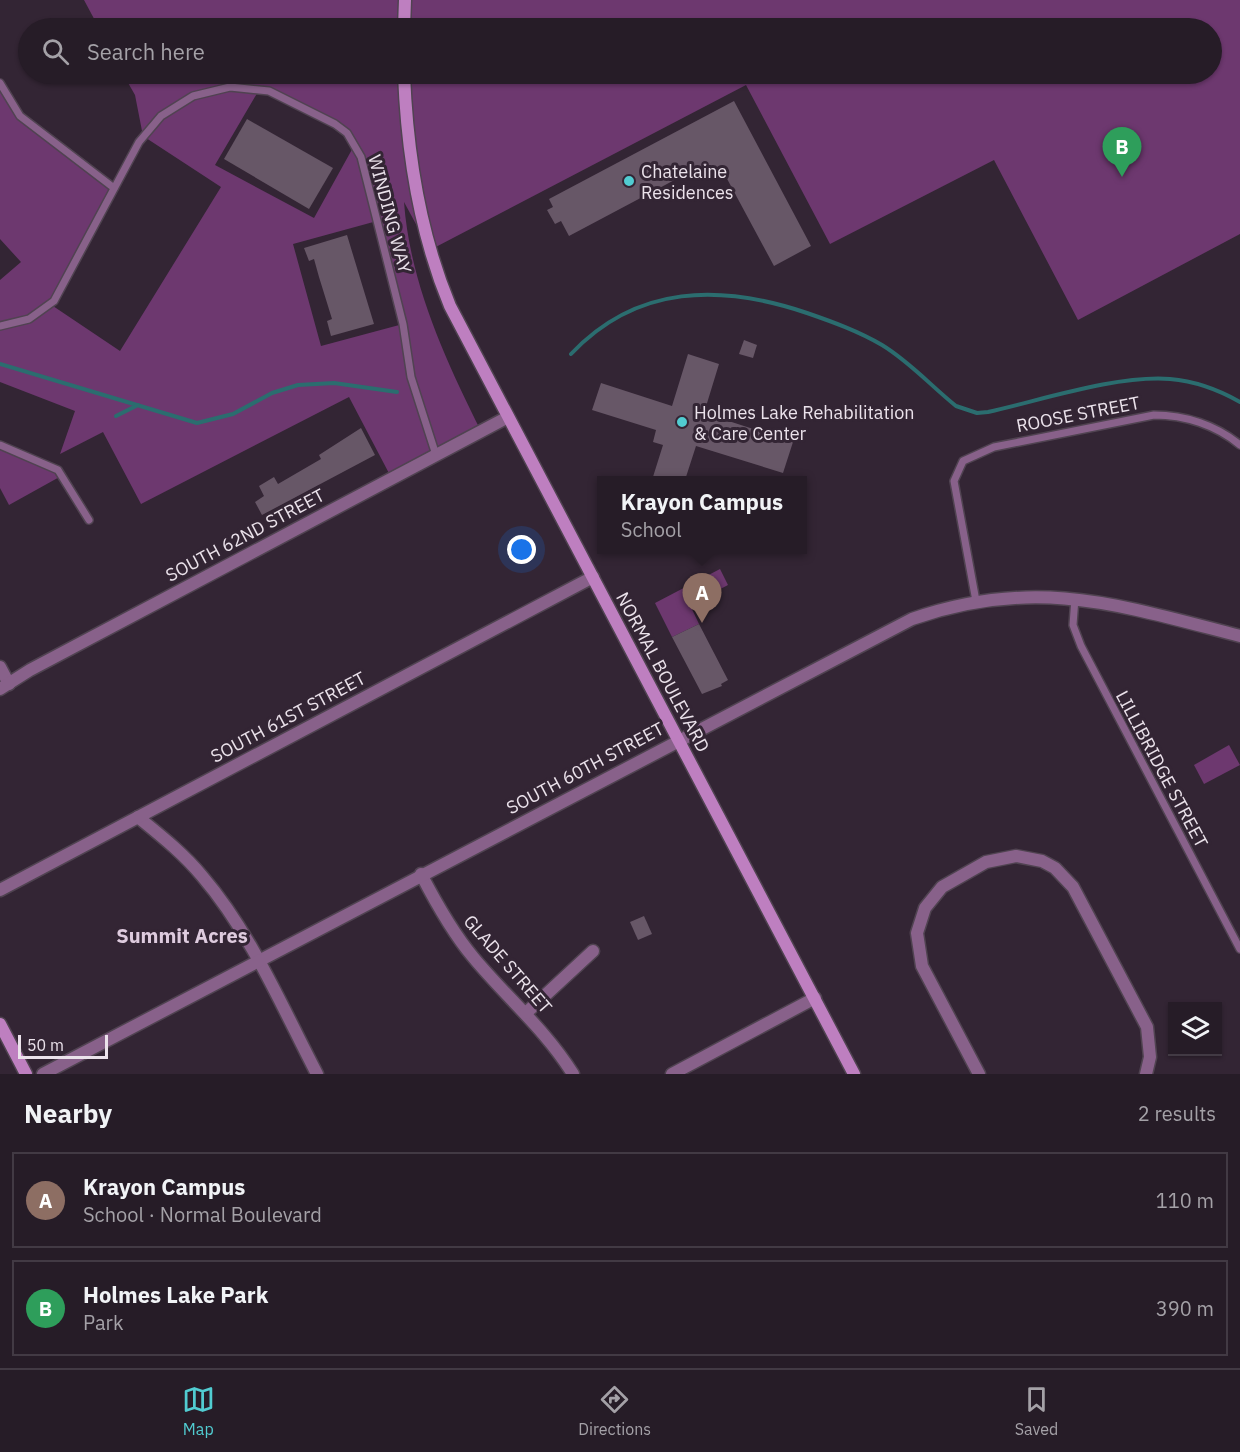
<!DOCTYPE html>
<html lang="en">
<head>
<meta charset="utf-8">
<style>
  body { margin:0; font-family:"IBM Plex Sans",sans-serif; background:#2e252f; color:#f1f3f6 }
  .controls { position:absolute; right:18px; bottom:18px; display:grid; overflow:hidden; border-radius:0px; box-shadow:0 2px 4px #0004 }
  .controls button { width:54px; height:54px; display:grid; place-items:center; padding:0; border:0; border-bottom:2px solid #423a44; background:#261c27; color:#f1f3f6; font:30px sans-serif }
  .scale { position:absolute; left:18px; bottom:15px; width:90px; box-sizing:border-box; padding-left:6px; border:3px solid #ebe2eb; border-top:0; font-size:16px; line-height:21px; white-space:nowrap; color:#ebe2eb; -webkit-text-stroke:4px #332534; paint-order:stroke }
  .you { position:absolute; left:522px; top:550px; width:21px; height:21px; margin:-15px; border:4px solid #fff; border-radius:50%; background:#1a73e8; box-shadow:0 0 0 9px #1a73e833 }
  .badge { display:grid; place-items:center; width:39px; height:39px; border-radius:50%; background:#51ccd1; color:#fff; font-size:20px; font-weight:700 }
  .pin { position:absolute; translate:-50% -50px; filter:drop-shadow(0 2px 3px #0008) }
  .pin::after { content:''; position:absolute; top:32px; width:21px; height:18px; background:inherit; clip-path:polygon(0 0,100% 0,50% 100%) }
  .popup { position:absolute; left:597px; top:476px; width:210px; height:78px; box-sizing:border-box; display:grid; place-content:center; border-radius:0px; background:#261c27; filter:drop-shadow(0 2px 4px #0005); font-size:20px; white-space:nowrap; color:#a4a1a7 }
  .popup b { font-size:22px; color:#f1f3f6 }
  .popup::after { content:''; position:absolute; left:50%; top:100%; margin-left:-12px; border:12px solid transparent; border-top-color:#261c27 }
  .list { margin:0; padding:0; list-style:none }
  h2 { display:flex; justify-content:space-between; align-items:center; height:78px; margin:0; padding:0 24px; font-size:26px }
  h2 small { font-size:20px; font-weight:400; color:#a4a1a7 }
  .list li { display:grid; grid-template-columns:39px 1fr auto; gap:18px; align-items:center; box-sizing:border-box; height:96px; margin:0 12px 12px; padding:0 12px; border:2px solid #423a44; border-radius:0px }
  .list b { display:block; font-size:22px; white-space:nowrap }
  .list p { margin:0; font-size:20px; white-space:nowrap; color:#a4a1a7 }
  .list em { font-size:20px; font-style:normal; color:#a4a1a7 }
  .icon { flex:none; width:33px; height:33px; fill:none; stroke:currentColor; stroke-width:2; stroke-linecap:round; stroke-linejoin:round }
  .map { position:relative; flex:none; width:1240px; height:1074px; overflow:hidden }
  .search { position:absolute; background:#261c27; box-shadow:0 2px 4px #0004; left:18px; right:18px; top:18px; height:66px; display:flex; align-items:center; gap:15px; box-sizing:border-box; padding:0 21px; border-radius:33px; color:#a4a1a7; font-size:22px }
  .sheet { height:294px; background:#261c27 }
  nav { display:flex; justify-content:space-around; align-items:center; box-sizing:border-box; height:84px; border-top:2px solid #423a44; background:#261c27; font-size:16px; color:#a4a1a7 }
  nav a { display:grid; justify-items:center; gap:3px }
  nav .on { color:#51ccd1 }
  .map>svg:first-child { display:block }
</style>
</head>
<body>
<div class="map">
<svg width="1240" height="1074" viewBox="0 0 1240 1074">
  <rect width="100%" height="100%" fill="#332534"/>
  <!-- green -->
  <g fill="#6d386f" fill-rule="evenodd">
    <path d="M 84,0 L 1240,0 L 1240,234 L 1078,320 L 994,160 L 830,244 L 746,85 L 430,250 L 404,202 C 410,283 445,359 481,431 L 392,479 L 349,397 L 141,504 L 103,432 L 60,454 L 75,411 L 0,382 L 0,280 L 21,262 L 0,239 L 0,83 L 10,104 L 114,188 L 50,304 L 120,351 L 221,187 L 143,136 L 135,95 L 123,74 L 1212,74 L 1212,28 L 99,28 ZM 259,90 L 347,133 L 355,144 L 314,218 L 215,165 ZM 377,221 L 403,324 L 321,346 L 293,244 Z"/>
    <polygon points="0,445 63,475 9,505 0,488"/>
    <polygon points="720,569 728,585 690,605 699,624 672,637 655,603"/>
    <polygon points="1229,745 1240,765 1204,784 1194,765"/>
  </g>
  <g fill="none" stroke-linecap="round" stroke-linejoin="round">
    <!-- stream -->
    <g stroke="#2b6d6f" stroke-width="4">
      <path d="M 571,354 C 637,284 721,284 807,313 C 833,322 858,331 882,345 C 910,362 931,386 956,406 L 977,413 L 988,412 C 1042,400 1116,375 1170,379 C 1194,381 1219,390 1240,402"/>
      <polyline points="0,364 197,423 233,414 272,393 298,385 334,383 397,392"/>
      <polyline points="116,416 138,405"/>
    </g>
  </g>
  <!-- building -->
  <g fill="#675767">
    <polygon points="734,101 811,246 774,266 725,175 699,167 569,236 561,221 555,224 547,210 553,207 549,199"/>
    <polygon points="247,119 333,168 309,209 224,159"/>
    <polygon points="347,235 374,324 331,336 327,321 332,319 319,277 314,259 309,261 304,248"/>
    <polygon points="744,340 757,345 753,358 739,354"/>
    <polygon points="688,354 719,364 704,413 793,442 783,473 696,446 685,480 652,480 663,445 653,442 656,430 592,410 601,383 672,406"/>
    <polygon points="361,428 375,455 262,515 255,502 264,496 259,486 274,477 278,484 321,459 319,455"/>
    <polygon points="699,624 728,680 721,684 722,686 702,694 672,637"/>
    <polygon points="644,916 652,934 638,940 630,922"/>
  </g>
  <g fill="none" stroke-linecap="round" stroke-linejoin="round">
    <defs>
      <g id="lane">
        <polyline points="0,83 20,116 114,188"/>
        <polyline points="0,326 29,319 54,301 139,142 161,116 193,96 230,87 269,91 335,124 347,133 361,157 403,324 411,377 436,455"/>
        <polyline points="0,445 58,470 89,520"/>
        <polyline points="1075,598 1073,625 1081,646 1240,949"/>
        <path d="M 976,601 L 954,481 L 963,461 L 994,447 L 1154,415 C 1185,415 1216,425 1240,445"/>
      </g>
      <g id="street">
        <polyline points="0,667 9,684"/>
        <polyline points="0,689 30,670 508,417"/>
        <path d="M 138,817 C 160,835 183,853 202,876 C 251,933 282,1007 317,1074"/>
        <path d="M 421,874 C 436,903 452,932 473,957 C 506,997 545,1029 573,1074"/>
        <polyline points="0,890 593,577"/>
        <polyline points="526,1013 593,951"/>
        <path d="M 43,1074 L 912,619 C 1035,576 1120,605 1240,636"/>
        <polyline points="672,1074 815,998"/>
        <polyline points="979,1074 922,966 917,933 925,908 942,887 986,862 1016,856 1042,861 1055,868 1073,887 1147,1027 1150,1057 1146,1074"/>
      </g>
      <g id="secondary">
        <polyline points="404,28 405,0"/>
        <path d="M 404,74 C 407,152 420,234 450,306 L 854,1074"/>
        <polyline points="0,1024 26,1074"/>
      </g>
    </defs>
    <!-- lane casing -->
    <use href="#lane" stroke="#504351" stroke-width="10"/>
    <!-- street casing -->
    <use href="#street" stroke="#504351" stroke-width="15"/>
    <!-- secondary casing -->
    <use href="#secondary" stroke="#504351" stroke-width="15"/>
    <!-- lane -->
    <use href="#lane" stroke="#88618a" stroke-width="7"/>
    <!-- street -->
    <use href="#street" stroke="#88618a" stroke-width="12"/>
    <!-- secondary -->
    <use href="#secondary" stroke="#be7fc0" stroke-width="12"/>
  </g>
  <!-- markers -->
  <g fill="#51ccd1" stroke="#332534" stroke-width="2">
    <circle cx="629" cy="181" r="6"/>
    <circle cx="682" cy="422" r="6"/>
  </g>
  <g text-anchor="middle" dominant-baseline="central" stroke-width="6" stroke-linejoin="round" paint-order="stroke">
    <!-- poi labels -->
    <g font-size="18" fill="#ebe2eb" stroke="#332534" text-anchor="start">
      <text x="641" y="171">Chatelaine<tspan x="641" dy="21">Residences</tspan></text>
      <text x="694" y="412">Holmes Lake Rehabilitation<tspan x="694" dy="21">&amp; Care Center</tspan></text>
    </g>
    <!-- street labels -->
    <g font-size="18" fill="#ebe2eb" stroke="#332534">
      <text transform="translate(390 214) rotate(75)">WINDING WAY</text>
      <text transform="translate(1078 414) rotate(-11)">ROOSE STREET</text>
      <text transform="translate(245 535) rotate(-28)">SOUTH 62ND STREET</text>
      <text transform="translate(663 672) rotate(62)">NORMAL BOULEVARD</text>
      <text transform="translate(288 717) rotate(-28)">SOUTH 61ST STREET</text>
      <text transform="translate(585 768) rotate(-28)">SOUTH 60TH STREET</text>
      <text transform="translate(1162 769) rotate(62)">LILLIBRIDGE STREET</text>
      <text transform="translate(508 964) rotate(49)">GLADE STREET</text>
    </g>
    <!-- neighbourhood labels -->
    <g font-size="20" font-weight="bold" fill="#decbde" stroke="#332534">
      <text x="182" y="935">Summit Acres</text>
    </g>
  </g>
</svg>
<div class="controls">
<button><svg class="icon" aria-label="layers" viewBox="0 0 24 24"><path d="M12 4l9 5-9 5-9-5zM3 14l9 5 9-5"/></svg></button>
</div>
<div class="scale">50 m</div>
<div class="you"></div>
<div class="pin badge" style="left:702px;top:623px;background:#8d6e63">A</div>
<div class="popup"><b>Krayon Campus</b>School</div>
<div class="pin badge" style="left:1122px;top:177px;background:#2e9e5b">B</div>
<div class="search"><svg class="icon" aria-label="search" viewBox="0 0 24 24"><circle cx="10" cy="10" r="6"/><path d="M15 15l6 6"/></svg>Search here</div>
</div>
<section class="sheet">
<h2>Nearby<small>2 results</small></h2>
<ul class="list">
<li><span class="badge" style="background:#8d6e63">A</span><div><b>Krayon Campus</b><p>School · Normal Boulevard</p></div><em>110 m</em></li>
<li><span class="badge" style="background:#2e9e5b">B</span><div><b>Holmes Lake Park</b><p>Park</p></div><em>390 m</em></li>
</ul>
</section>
<nav>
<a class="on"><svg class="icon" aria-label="map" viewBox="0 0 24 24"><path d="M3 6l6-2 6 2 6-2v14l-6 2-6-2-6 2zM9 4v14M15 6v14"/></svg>Map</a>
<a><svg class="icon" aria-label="directions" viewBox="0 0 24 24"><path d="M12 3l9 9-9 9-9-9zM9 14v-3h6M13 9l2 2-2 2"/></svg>Directions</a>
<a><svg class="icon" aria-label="saved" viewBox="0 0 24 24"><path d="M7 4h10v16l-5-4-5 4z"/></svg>Saved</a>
</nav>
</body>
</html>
